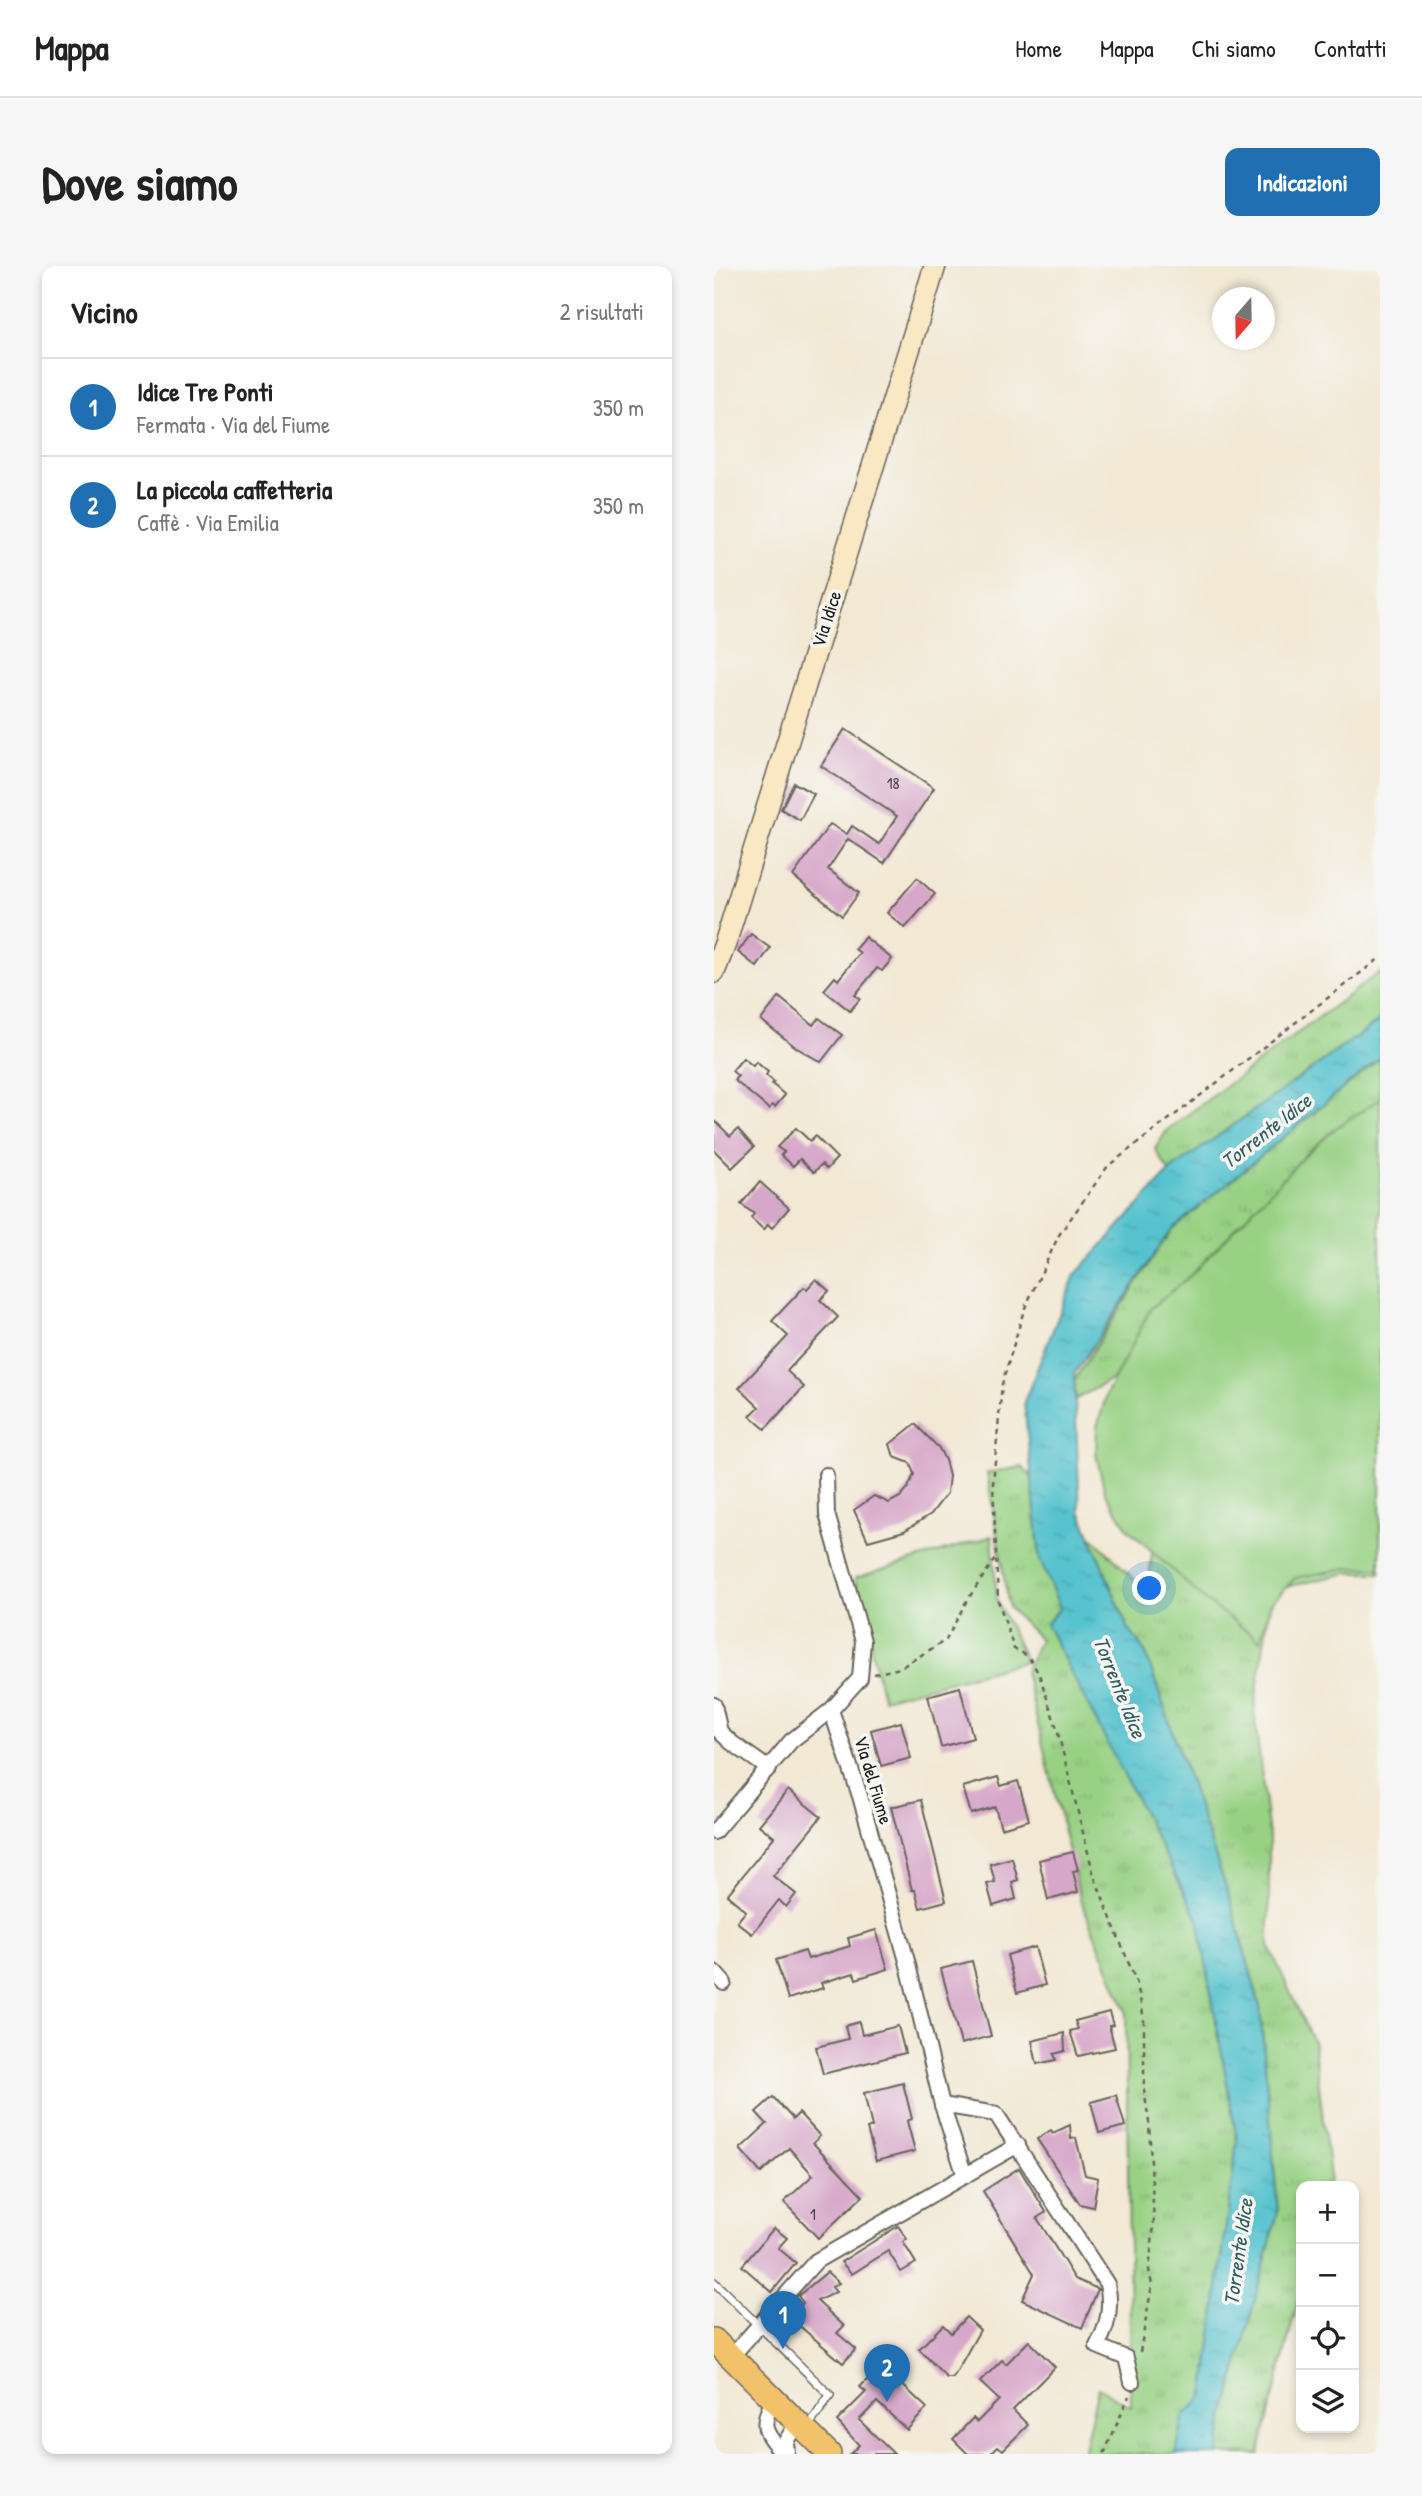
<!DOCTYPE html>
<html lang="it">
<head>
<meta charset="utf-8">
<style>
  body { margin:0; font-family:"Patrick Hand",sans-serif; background:#f6f6f6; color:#222 }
  .controls { position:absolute; right:21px; bottom:21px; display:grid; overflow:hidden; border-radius:14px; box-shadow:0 4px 10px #0003 }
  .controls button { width:63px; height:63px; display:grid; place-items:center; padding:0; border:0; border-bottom:2px solid #e0e0e0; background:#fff; color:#222; font:35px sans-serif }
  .compass { position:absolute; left:498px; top:21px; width:63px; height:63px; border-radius:50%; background:#fff; box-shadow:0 4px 10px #0003; rotate:200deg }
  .you { position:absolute; left:436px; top:1323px; width:24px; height:24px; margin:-18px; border:5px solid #fff; border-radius:50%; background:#1a73e8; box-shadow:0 0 0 10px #1a73e833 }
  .badge { display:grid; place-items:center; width:46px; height:46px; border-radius:50%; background:#1f6fb2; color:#fff; font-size:23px; font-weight:700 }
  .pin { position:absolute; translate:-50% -58px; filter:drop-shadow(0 2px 4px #0008) }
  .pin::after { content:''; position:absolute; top:37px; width:24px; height:21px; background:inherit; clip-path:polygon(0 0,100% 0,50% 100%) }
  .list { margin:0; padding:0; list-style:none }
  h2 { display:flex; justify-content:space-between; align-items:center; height:91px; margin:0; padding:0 28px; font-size:30px }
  h2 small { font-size:23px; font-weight:400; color:#767676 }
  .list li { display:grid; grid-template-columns:46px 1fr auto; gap:21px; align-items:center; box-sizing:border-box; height:98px; padding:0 28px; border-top:2px solid #e0e0e0 }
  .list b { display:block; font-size:26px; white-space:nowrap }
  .list p { margin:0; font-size:23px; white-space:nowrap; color:#767676 }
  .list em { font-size:23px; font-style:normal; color:#767676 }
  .icon { flex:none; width:38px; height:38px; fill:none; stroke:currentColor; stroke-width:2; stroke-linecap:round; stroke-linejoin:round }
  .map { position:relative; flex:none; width:666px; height:2188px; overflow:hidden; border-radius:14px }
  header { display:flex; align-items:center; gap:42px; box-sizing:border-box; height:98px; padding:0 35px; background:#fff; border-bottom:2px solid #e0e0e0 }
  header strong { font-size:33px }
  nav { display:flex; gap:38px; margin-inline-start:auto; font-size:24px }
  .intro { display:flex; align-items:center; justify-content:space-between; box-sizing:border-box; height:168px; padding:0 42px }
  h1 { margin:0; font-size:49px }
  .button { padding:18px 32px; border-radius:14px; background:#1f6fb2; color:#fff; font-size:24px; font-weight:700 }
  main { display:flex; gap:42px; padding:0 42px }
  aside { flex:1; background:#fff; border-radius:14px; box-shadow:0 4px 10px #0003 }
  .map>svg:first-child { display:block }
</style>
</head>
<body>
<header>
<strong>Mappa</strong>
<nav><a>Home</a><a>Mappa</a><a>Chi siamo</a><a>Contatti</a></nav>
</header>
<div class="intro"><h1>Dove siamo</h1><a class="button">Indicazioni</a></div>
<main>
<aside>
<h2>Vicino<small>2 risultati</small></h2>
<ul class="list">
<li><span class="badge">1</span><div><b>Idice Tre Ponti</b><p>Fermata · Via del Fiume</p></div><em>350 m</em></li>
<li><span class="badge">2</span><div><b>La piccola caffetteria</b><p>Caffè · Via Emilia</p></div><em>350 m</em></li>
</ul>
</aside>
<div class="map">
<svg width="666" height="2188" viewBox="0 0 666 2188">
  <defs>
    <pattern id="grass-tufts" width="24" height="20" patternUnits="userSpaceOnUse" patternTransform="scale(1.75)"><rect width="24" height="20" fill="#98d184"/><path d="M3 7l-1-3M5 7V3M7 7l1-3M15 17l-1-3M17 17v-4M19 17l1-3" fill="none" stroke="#82b371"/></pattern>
    <pattern id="water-ripples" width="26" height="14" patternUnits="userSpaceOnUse" patternTransform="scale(1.75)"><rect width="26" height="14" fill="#55c2ce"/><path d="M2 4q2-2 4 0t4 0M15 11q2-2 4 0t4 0" fill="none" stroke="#49a6b0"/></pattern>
  </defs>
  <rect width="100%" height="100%" fill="#f6f6f2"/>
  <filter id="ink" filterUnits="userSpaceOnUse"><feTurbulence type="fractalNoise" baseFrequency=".0143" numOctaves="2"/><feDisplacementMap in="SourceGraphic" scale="14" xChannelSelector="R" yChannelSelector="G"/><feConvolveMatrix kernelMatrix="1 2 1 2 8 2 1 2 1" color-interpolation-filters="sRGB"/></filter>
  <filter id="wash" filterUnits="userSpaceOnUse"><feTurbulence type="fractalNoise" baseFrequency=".00686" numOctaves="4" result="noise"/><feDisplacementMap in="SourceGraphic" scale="28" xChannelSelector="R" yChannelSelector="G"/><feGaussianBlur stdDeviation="1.57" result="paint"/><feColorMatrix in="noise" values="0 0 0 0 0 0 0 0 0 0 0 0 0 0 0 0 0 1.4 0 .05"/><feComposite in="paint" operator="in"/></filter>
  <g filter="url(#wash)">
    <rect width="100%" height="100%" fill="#f2e8d4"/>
    <!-- grass -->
    <polygon fill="url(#grass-tufts)" stroke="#5a7650" stroke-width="2" points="666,706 666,1307 634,1307 558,1324 540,1445 555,1570 555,1680 600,1778 616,1911 614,1920 587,1920 587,2023 545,2188 369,2188 384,2121 417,2141 412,1745 367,1635 311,1406 326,1373 295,1342 273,1207 308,1201 434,1327 458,1081 362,1133 359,1116 474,937 441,883 453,864"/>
    <!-- park -->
    <g fill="#98d184" stroke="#5a7650" stroke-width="2">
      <polygon points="666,833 666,1302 633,1302 581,1312 557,1337 546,1374 492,1335 414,1263 391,1226 382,1188 383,1161 393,1127 437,1042 477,1009 591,889 623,861"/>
      <polygon points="278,1270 283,1335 312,1395 169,1433 141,1312"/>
    </g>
    <!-- water -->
    <polygon fill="url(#water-ripples)" stroke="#386f75" stroke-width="2" points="666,754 666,792 457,964 360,1108 366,1245 413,1360 432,1388 516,1633 546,1740 564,1946 510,2152 504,2188 462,2188 469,2151 490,2130 523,1874 484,1653 332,1358 346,1342 326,1294 310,1136 361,1009 458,903"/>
    <g id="blocks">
      <!-- building -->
      <g fill="#d7a7c9">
        <polygon points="131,463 220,522 170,597 134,573 114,603 145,627 128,650 79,610 116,558 133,568 138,560 165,578 183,550 107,500"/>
        <polygon points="80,517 100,528 86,554 67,543"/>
        <polygon points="203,612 221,628 191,662 173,647"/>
        <polygon points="37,668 56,682 43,701 24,686"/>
        <polygon points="151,671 178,693 168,705 163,702 141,729 146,733 136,745 110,724 121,711 124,714 146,687 141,683"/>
        <polygon points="65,731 99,759 105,752 128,769 107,796 83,782 47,754"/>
        <polygon points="29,792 39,800 42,796 54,806 52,809 60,816 58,818 71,829 61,841 58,839 55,843 20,814 24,810 18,805"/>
        <polygon points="0,854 16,870 24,863 40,881 18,902 0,884"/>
        <polygon points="82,862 96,875 101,870 123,892 113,903 108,898 100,906 86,893 79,900 67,889 70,886 63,881"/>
        <polygon points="46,916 75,942 58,962 54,958 50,964 37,952 40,948 27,938"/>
        <polygon points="102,1013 115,1025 106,1034 124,1051 73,1105 90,1121 51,1163 36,1150 45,1141 25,1122 74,1070 58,1055 90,1021 93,1023"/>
        <polygon points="201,1158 225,1182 231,1194 235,1210 233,1227 217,1248 190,1265 154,1275 140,1244 160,1230 175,1237 186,1231 194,1222 200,1208 196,1197 180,1191 176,1178"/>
        <polygon points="246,1421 259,1472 227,1481 214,1430"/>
        <polygon points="187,1456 197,1492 167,1500 157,1464"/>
        <polygon points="284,1511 287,1520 304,1515 315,1554 287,1562 281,1541 257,1548 249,1521"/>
        <polygon points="74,1524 107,1551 59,1610 82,1628 72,1641 65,1634 38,1668 23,1656 32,1645 13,1629 60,1571 45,1559"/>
        <polygon points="207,1534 232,1635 206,1642 201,1624 198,1624 177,1541"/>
        <polygon points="359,1586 364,1604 359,1605 364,1626 334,1634 325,1594"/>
        <polygon points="298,1592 304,1614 298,1616 302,1633 279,1640 273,1618 281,1616 276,1598"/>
        <polygon points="162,1664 174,1703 142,1713 140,1707 107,1717 109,1722 74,1733 62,1694 91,1685 94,1693 136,1680 134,1672"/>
        <polygon points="321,1681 331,1719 303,1727 293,1689"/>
        <polygon points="258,1695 277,1770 247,1778 227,1703"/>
        <polygon points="395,1746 399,1759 395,1760 401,1782 364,1790 356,1765 364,1763 361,1755"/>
        <polygon points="145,1756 148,1769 184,1760 191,1787 109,1808 102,1781 134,1773 131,1760"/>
        <polygon points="350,1767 351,1785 340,1788 342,1794 323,1798 318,1775"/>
        <polygon points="189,1817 198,1853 193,1855 201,1885 162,1895 153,1863 158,1861 150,1827"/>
        <polygon points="402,1829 411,1860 385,1867 377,1836"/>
        <polygon points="59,1831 79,1853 85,1847 106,1870 99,1877 149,1930 104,1972 70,1936 99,1909 75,1882 47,1907 26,1883 53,1858 42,1846"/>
        <polygon points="356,1859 357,1873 362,1872 371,1909 384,1912 379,1941 366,1938 323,1873 337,1864 339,1867"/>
        <polygon points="305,1902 332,1946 323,1952 361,2013 384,2023 368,2062 308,2034 320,2008 269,1925"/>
        <polygon points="184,1960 193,1973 189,1976 202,1997 187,2006 174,1985 138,2008 127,1996"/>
        <polygon points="60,1962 73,1972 64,1982 82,1997 58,2026 28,2000"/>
        <polygon points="113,2006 125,2017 118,2021 122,2026 103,2035 130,2060 123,2067 142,2083 129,2097 75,2051 89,2037 84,2030"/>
        <polygon points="252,2051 266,2064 239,2112 233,2112 205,2083 229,2059 237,2067"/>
        <polygon points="315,2075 341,2101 299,2144 314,2159 289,2184 284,2180 276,2188 254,2188 239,2173 259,2152 263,2156 285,2134 266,2116 288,2094 292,2098"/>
        <polygon points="158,2109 173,2123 182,2113 213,2142 193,2164 163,2136 145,2154 180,2188 136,2188 145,2179 123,2155 152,2126 146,2121"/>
      </g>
    </g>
  </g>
  <g filter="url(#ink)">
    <use href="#blocks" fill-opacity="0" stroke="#67635c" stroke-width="2"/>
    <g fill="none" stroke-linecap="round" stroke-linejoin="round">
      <defs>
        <polyline id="service" points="0,2016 116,2129 94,2161"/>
        <g id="minor">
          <polyline points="112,1209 113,1248 149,1375 146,1412 117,1444 146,1530 193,1695 228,1839 251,1910"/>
          <polyline points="0,1439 6,1466 18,1477 55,1503"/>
          <polyline points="0,1566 77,1475 117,1444"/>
          <polyline points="0,1706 10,1717"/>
          <path d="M 228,1839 L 282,1848 L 393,2018 C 398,2040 394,2061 383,2080 L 412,2092 L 418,2116"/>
          <polyline points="17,2091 102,1995 304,1879"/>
          <path d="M 60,2133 C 45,2159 50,2167 70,2188"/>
          <polyline points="73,2188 72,2175 84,2156"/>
        </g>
        <polyline id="secondary" points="0,706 11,678 221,0"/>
        <polyline id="primary" points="0,2074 115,2188"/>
      </defs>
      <!-- service casing -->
      <use href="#service" stroke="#67635c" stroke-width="10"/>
      <!-- minor casing -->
      <use href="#minor" stroke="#67635c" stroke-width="18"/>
      <!-- secondary casing -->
      <use href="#secondary" stroke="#67635c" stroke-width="24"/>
      <!-- primary casing -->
      <use href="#primary" stroke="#67635c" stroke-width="26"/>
      <!-- path -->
      <g stroke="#67635c" stroke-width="2.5" stroke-dasharray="5 5" stroke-linecap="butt">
        <polyline points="160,1408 186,1402 232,1374 252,1336 283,1290"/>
        <polyline points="426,2086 438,2019 435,2004 440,1959 435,1856 430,1823 430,1753 423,1718 380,1610 343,1463 325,1408 314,1390 300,1383 284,1334 279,1217 288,1118 310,1044 345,969 394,900 666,692"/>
        <polyline points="390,2188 415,2130"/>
      </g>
      <!-- service -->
      <use href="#service" stroke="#fff" stroke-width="7"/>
      <!-- minor -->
      <use href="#minor" stroke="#fff" stroke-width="14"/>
      <!-- secondary -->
      <use href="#secondary" stroke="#fae7c3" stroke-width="21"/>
      <!-- primary -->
      <use href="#primary" stroke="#f2c26a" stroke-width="23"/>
    </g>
  </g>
  <g text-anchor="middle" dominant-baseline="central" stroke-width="7" stroke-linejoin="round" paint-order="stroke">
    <!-- number labels -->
    <g font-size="16" fill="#4b3f47">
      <text x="179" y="517">18</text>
      <text x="99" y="1948">1</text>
    </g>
    <!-- street labels -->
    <g font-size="19" fill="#1c1c1c" stroke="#f6f6f2">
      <text transform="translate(112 353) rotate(-72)">Via Idice</text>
      <text transform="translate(160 1514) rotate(73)">Via del Fiume</text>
    </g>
    <!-- water labels -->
    <g font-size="21" font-style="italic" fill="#335e63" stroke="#f6f6f2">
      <text transform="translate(552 865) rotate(-38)">Torrente Idice</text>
      <text transform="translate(406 1421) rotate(68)">Torrente Idice</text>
      <text transform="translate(524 1986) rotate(-82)">Torrente Idice</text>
    </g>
  </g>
</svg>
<div class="controls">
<button>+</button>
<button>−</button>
<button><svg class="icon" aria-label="locate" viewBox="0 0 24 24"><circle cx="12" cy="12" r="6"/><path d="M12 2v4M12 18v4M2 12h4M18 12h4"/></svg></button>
<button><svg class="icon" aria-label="layers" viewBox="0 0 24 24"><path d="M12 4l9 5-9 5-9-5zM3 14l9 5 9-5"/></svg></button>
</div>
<svg class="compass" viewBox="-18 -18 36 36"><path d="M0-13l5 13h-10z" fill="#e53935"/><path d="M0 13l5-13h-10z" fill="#767676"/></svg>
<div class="you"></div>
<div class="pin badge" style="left:69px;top:2083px">1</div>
<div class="pin badge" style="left:173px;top:2136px">2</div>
</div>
</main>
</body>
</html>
